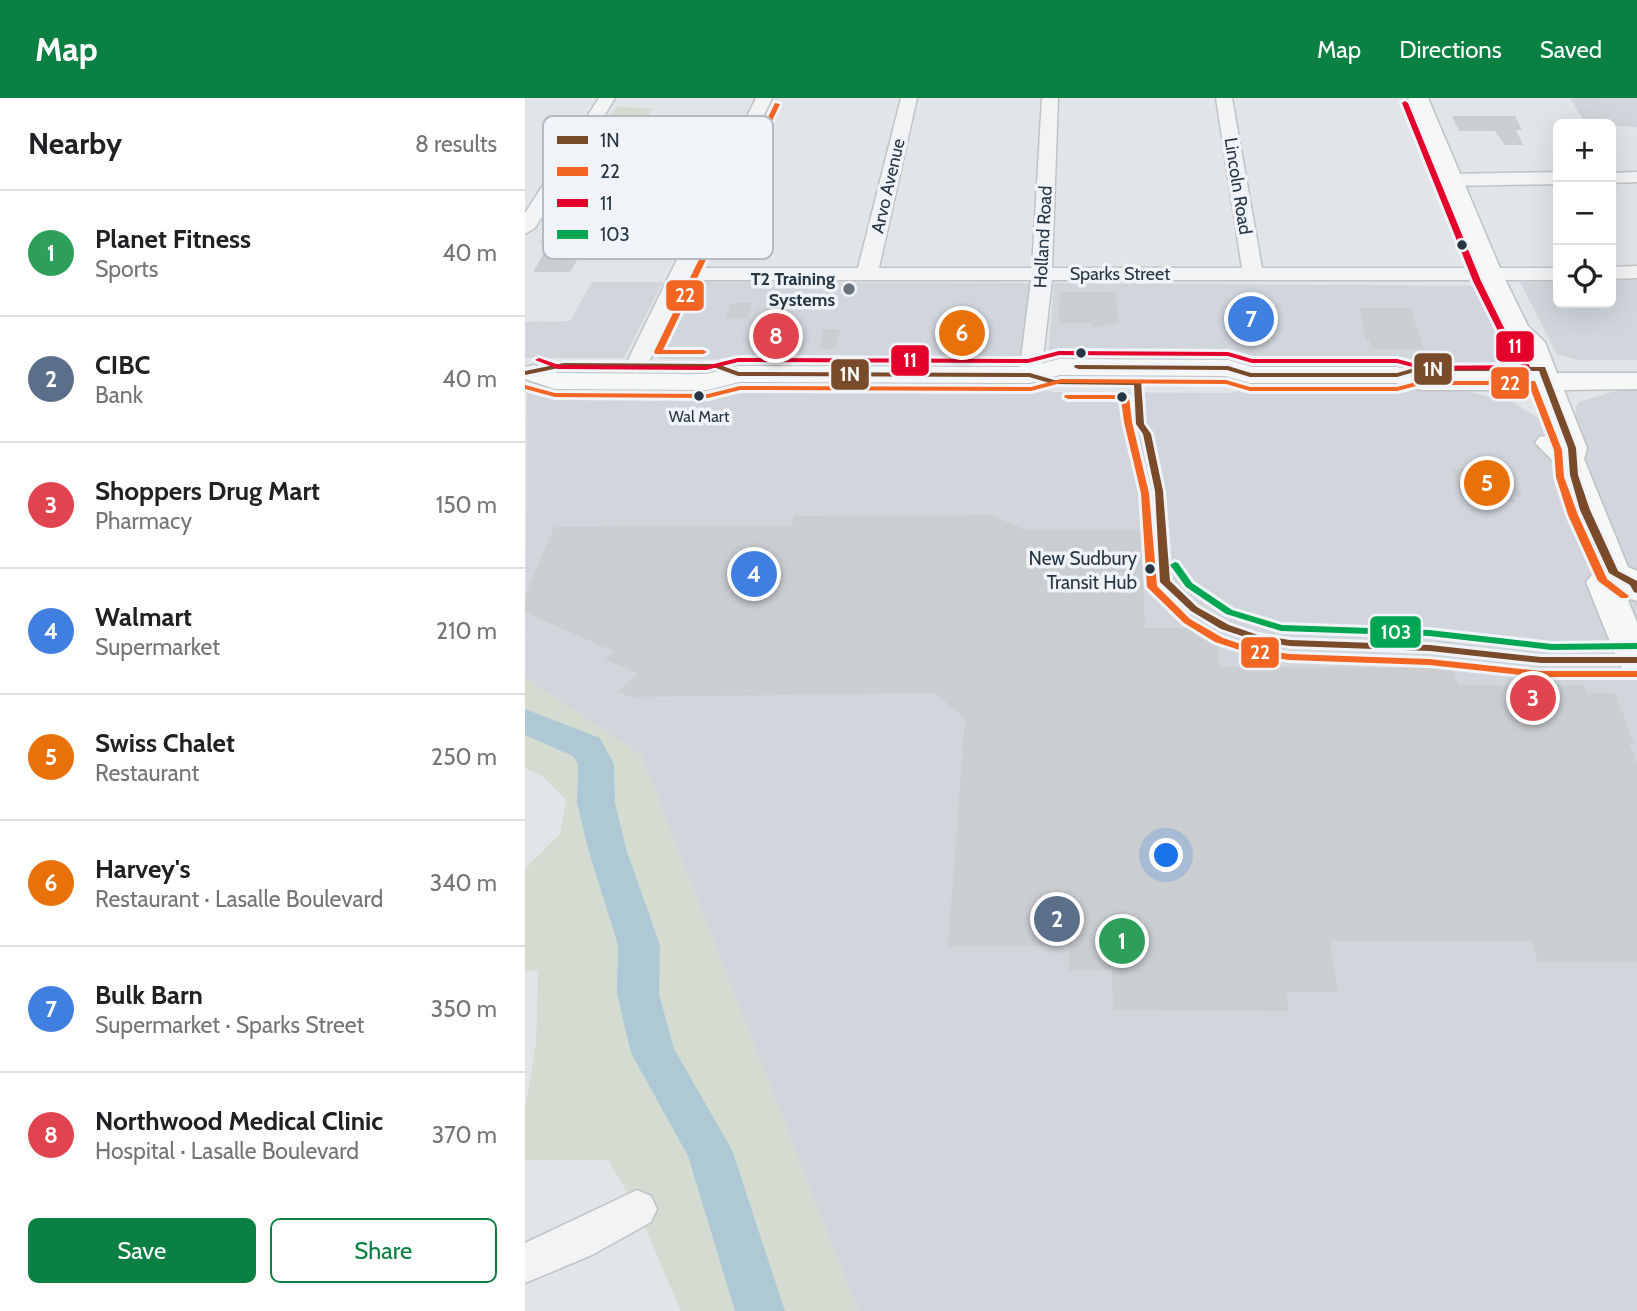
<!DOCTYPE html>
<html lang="en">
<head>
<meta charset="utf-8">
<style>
  body { margin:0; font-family:Cabin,sans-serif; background:#f6f6f6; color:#202124 }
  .controls { position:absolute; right:21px; top:21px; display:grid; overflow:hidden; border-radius:10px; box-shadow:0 7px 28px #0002 }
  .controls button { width:63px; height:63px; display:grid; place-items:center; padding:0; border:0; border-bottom:2px solid #e0e0e0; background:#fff; color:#202124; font:35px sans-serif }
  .you { position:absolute; left:642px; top:758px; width:24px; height:24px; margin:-18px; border:5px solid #fff; border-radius:50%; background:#1a73e8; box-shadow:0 0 0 10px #1a73e833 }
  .badge { display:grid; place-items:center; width:46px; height:46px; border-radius:50%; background:#0b8043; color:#fff; font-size:23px; font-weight:700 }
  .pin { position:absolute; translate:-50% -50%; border:4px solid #fff; box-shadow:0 2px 7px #0006 }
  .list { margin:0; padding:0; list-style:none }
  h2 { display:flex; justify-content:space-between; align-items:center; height:91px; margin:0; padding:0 28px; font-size:30px }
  h2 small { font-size:23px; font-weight:400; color:#757577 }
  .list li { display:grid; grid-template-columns:46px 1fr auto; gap:21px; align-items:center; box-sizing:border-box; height:126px; padding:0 28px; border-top:2px solid #e0e0e0 }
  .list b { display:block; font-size:26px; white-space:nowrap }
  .list p { margin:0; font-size:23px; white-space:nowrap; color:#757577 }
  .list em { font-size:23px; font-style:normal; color:#757577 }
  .actions { display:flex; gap:14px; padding:21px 28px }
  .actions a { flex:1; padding:16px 0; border:2px solid #0b8043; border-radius:10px; text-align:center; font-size:24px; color:#0b8043 }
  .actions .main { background:#0b8043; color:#fff }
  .icon { flex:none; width:38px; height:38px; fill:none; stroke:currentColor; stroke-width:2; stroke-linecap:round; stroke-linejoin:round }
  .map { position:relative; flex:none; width:1112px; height:1213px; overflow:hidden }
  header { display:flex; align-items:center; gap:42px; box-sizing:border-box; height:98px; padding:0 35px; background:#0b8043; color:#fff }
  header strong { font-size:33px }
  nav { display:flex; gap:38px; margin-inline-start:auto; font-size:24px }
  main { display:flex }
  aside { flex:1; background:#fff }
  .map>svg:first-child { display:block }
</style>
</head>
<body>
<header>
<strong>Map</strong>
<nav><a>Map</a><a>Directions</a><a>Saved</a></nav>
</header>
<main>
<aside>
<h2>Nearby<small>8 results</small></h2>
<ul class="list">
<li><span class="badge" style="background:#2e9e5b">1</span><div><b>Planet Fitness</b><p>Sports</p></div><em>40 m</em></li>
<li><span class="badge" style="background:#5c6f8a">2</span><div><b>CIBC</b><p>Bank</p></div><em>40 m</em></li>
<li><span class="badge" style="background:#e0444e">3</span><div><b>Shoppers Drug Mart</b><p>Pharmacy</p></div><em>150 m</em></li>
<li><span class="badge" style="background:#3f7fe0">4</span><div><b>Walmart</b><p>Supermarket</p></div><em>210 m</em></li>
<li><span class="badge" style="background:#e8710a">5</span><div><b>Swiss Chalet</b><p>Restaurant</p></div><em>250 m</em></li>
<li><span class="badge" style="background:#e8710a">6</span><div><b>Harvey's</b><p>Restaurant · Lasalle Boulevard</p></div><em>340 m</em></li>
<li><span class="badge" style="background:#3f7fe0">7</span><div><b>Bulk Barn</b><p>Supermarket · Sparks Street</p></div><em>350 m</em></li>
<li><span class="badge" style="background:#e0444e">8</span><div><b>Northwood Medical Clinic</b><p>Hospital · Lasalle Boulevard</p></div><em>370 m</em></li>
</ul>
<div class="actions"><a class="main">Save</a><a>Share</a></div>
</aside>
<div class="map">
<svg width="1112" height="1213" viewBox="0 0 1112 1213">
  <rect width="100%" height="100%" fill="#e2e5e8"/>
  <!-- built -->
  <g fill="#d0d6dc">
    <polygon points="1045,0 1112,0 1112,29 1061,26"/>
    <polygon points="1112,182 1112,262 1054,262 1032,256 995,184 1033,183 1033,205 1086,205 1086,183"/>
    <polygon points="67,184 138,184 99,260 0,260 0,224 45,223"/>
    <polygon points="164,184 506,185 496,264 133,261"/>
    <polygon points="529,185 962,188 987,265 523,259"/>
    <polygon points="271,285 504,285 528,294 708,295 727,286 872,286 898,293 938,293 986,303 1013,320 1027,357 1050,323 1051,308 1054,304 1094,292 1112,292 1112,1213 333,1213 116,657 0,580 2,291 252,294"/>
  </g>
  <!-- green -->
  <g fill="#d4dcd2">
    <polygon points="92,9 128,10 93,67 55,65"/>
    <polygon points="57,73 81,76 61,114 94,113 112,78 180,84 160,133 14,145"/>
    <polygon points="0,580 116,657 333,1213 156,1213 111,1109 83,1062 0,1062 0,1011 11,946 13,872 0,873 0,770 35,736 41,702 16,677 0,670"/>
  </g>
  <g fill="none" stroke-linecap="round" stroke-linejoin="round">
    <!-- river -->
    <polygon fill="#aec8d6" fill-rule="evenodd" points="0,611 75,640 89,666 90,705 102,754 135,847 134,896 149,951 207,1052 260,1213 210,1213 163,1058 106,955 92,896 93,847 64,754 52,705 53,666 48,658 0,637"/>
  </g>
  <!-- building -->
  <g fill="#cbced1">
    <polygon points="927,18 990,18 997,32 991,32 998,47 980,47 970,33 934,33"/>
    <polygon points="20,153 57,154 45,174 8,174"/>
    <polygon points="535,194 590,194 594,225 566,230 568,225 533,225"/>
    <polygon points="206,205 227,205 222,220 201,220"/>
    <polygon points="835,210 885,210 899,251 847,251 844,242 841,242"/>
    <polygon points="424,228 452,228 450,245 422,245"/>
    <polygon points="299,231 315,231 311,251 294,251"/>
    <polygon points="927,371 987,372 997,399 988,399 990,404 968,404 967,399 936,399"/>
    <polygon points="466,417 501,432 623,432 624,460 617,460 620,530 691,530 695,569 928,570 933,587 1059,587 1062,595 1090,595 1109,645 1104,645 1112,665 1112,864 1013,864 1007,843 805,843 813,894 761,894 764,913 588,912 587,872 544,872 544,847 423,848 440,621 410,595 104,599 92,593 113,576 80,561 89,554 0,514 0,498 29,429 267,428 269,418"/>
  </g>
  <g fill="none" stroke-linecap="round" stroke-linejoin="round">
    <defs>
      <g id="minor">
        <polygon points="74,0 90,0 10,130 0,136 0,115"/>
        <polygon points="231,0 247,0 168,170 333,170 376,0 392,0 354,170 507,170 517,0 533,0 527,170 717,170 691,0 707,0 737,170 1033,170 1033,182 527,182 516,277 505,284 494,277 506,182 162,182 122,268 111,275 103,273 100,268"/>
        <polygon points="1033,74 1033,86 926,88 917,82 926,76"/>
        <polygon points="1112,74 1112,84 1086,85 1086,75"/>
        <polygon points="1112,168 1112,180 1086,181 1086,169"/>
        <polygon points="112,1092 126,1098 132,1111 126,1124 67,1157 0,1185 0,1145"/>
      </g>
      <polygon id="major" points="883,0 903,0 978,177 1003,228 1020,244 1032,275 1112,275 1112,291 1039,292 1062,350 1059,361 1103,469 1112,473 1112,503 1102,500 1112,524 1112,578 1099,574 1094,566 1061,484 1071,472 1030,365 1010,345 1014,339 1027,337 1010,292 897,292 871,285 725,285 701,278 535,277 505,285 214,284 183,292 30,291 0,281 0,269 9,267 33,275 182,276 213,268 504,269 534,261 703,262 727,269 872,269 898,276 1004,275 994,247 979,232 952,177"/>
    </defs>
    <!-- minor casing -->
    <use href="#minor" stroke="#c0c3c6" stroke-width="3"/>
    <!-- major casing -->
    <use href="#major" stroke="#bec2c6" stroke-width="3"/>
    <!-- minor -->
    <use href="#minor" fill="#f2f3f4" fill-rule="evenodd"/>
    <!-- major -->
    <use href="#major" fill="#f6f7f7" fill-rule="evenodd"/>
    <defs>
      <g id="bus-1">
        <polygon points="39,265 192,266 214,274 505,275 529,282 616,283 619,326 626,336 638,393 645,483 672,509 704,527 733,537 765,542 905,547 1016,559 1112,559 1112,565 1016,565 905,553 765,548 732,543 696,531 666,513 635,484 630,393 618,336 611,326 609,287 528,286 504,279 213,278 191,270 39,269 0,277 0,273"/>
        <polygon points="550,267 703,268 726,275 872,275 893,269 1020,269 1051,350 1053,377 1065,412 1093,473 1112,483 1112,495 1109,494 1105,487 1084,475 1055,412 1045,377 1043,350 1014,273 893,273 872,279 725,279 702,272 553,271 549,269"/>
      </g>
      <g id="bus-2">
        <polygon points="250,5 255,6 138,252 178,252 182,254 178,256 130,256 129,254"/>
        <polygon points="536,281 701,282 725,289 872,289 895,283 1010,283 1037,352 1039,379 1053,417 1082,481 1104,498 1102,500 1096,500 1073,483 1043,417 1031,379 1029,352 1004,287 895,287 872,293 725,293 701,286 536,285 506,293 215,292 183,300 30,299 0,291 0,287 30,295 183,296 215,288 506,289"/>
        <polygon points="540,297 600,297 604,299 607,324 624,395 632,488 665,521 698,540 731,551 764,556 904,561 1015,573 1112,573 1112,579 1015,579 904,567 764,562 730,557 690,544 659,525 622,489 616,395 599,324 596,301 543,301 539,299"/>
      </g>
      <polygon id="bus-3" points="880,3 883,5 956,183 983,238 997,250 1005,269 1004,271 899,272 872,265 727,265 703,258 534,257 503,265 213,264 181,272 33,271 10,262 14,260 34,267 181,268 213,260 503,261 534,253 703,254 727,261 872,261 899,268 996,267 990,253 976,239 948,183 877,5"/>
      <polygon id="bus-4" points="650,464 653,465 667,485 707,512 757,527 904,532 1027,546 1112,545 1112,551 1027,552 904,538 756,533 701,516 661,489 645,467"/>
    </defs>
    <!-- bus-1 casing -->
    <use href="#bus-1" stroke="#f0f4f8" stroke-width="6"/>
    <!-- bus-2 casing -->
    <use href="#bus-2" stroke="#f0f4f8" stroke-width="6"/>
    <!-- bus-3 casing -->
    <use href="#bus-3" stroke="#f0f4f8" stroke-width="6"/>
    <!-- bus-4 casing -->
    <use href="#bus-4" stroke="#f0f4f8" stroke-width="6"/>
    <!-- bus-1 -->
    <use href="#bus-1" fill="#7a4b2a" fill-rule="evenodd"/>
    <!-- bus-2 -->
    <use href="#bus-2" fill="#f26522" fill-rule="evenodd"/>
    <!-- bus-3 -->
    <use href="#bus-3" fill="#e4002b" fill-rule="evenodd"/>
    <!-- bus-4 -->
    <use href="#bus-4" fill="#00a651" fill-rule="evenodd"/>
  </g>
  <!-- markers -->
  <g fill="#273644" stroke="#f0f4f8" stroke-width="2.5">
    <circle cx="937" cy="147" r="6"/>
    <circle cx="556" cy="255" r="6"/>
    <circle cx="174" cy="298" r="6"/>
    <circle cx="597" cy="299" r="6"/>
    <circle cx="625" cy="471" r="6"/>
  </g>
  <circle fill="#68737d" stroke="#f0f4f8" stroke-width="2.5" cx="324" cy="191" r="7"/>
  <g text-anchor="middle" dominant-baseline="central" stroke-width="7" stroke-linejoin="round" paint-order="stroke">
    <!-- far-bus labels -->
    <g font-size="16" fill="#273644" stroke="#f0f4f8">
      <text x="174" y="318">Wal Mart</text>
    </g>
    <!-- far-street labels -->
    <g font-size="18" fill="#273644" stroke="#f0f4f8">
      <text transform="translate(363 88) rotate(-77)">Arvo Avenue</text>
      <text transform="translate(713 88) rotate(81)">Lincoln Road</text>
      <text transform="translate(518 139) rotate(-87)">Holland Road</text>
      <text x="595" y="176">Sparks Street</text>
    </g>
    <!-- far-poi labels -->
    <g font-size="18" font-weight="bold" fill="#273644" stroke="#f0f4f8" text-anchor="end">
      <text x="310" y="181">T2 Training<tspan x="310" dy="21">Systems</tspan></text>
    </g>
    <!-- bus labels -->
    <g font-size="19" fill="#273644" stroke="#f0f4f8" text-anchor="end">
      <text x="612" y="460">New Sudbury<tspan x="612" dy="24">Transit Hub</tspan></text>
    </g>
  </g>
  <!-- legend -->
  <rect x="18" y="18" width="230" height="143" rx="10" fill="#f0f4f8" stroke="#b4bbc2" stroke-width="2"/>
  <rect x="32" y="38" width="31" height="8" fill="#7a4b2a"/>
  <rect x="32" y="69" width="31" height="9" fill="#f26522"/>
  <rect x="32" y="101" width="31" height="8" fill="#e4002b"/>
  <rect x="32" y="132" width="31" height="9" fill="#00a651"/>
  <g font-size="19" fill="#273644">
    <text x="75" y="49">1N</text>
    <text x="75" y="80">22</text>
    <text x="75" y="112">11</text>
    <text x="75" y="143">103</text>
  </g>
  <g stroke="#f0f4f8" stroke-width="2.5">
    <rect x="140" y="181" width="40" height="33" rx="7" fill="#f26522"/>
    <rect x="970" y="232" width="40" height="33" rx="7" fill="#e4002b"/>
    <rect x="365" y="246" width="40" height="33" rx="7" fill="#e4002b"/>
    <rect x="888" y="254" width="40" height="34" rx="7" fill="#7a4b2a"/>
    <rect x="305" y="260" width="40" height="33" rx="7" fill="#7a4b2a"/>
    <rect x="965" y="268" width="40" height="34" rx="7" fill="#f26522"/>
    <rect x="844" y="517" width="53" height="34" rx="7" fill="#00a651"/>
    <rect x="715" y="538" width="40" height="33" rx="7" fill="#f26522"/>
  </g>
  <g font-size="19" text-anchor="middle" font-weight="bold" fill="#fff">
    <text x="160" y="204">22</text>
    <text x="990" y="255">11</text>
    <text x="385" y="269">11</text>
    <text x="908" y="278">1N</text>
    <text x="325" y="283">1N</text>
    <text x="985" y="292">22</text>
    <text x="871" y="541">103</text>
    <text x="735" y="561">22</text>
  </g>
</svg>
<div class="controls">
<button>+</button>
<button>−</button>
<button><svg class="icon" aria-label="locate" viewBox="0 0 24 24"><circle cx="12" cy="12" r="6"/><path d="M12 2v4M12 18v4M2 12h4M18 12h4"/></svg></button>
</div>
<div class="you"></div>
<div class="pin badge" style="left:597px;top:843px;background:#2e9e5b">1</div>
<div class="pin badge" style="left:532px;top:821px;background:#5c6f8a">2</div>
<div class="pin badge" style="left:1008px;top:600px;background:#e0444e">3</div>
<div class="pin badge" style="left:229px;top:476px;background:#3f7fe0">4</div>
<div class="pin badge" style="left:962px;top:385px;background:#e8710a">5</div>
<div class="pin badge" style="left:437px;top:235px;background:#e8710a">6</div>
<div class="pin badge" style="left:726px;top:221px;background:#3f7fe0">7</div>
<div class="pin badge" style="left:251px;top:238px;background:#e0444e">8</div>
</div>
</main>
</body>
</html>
